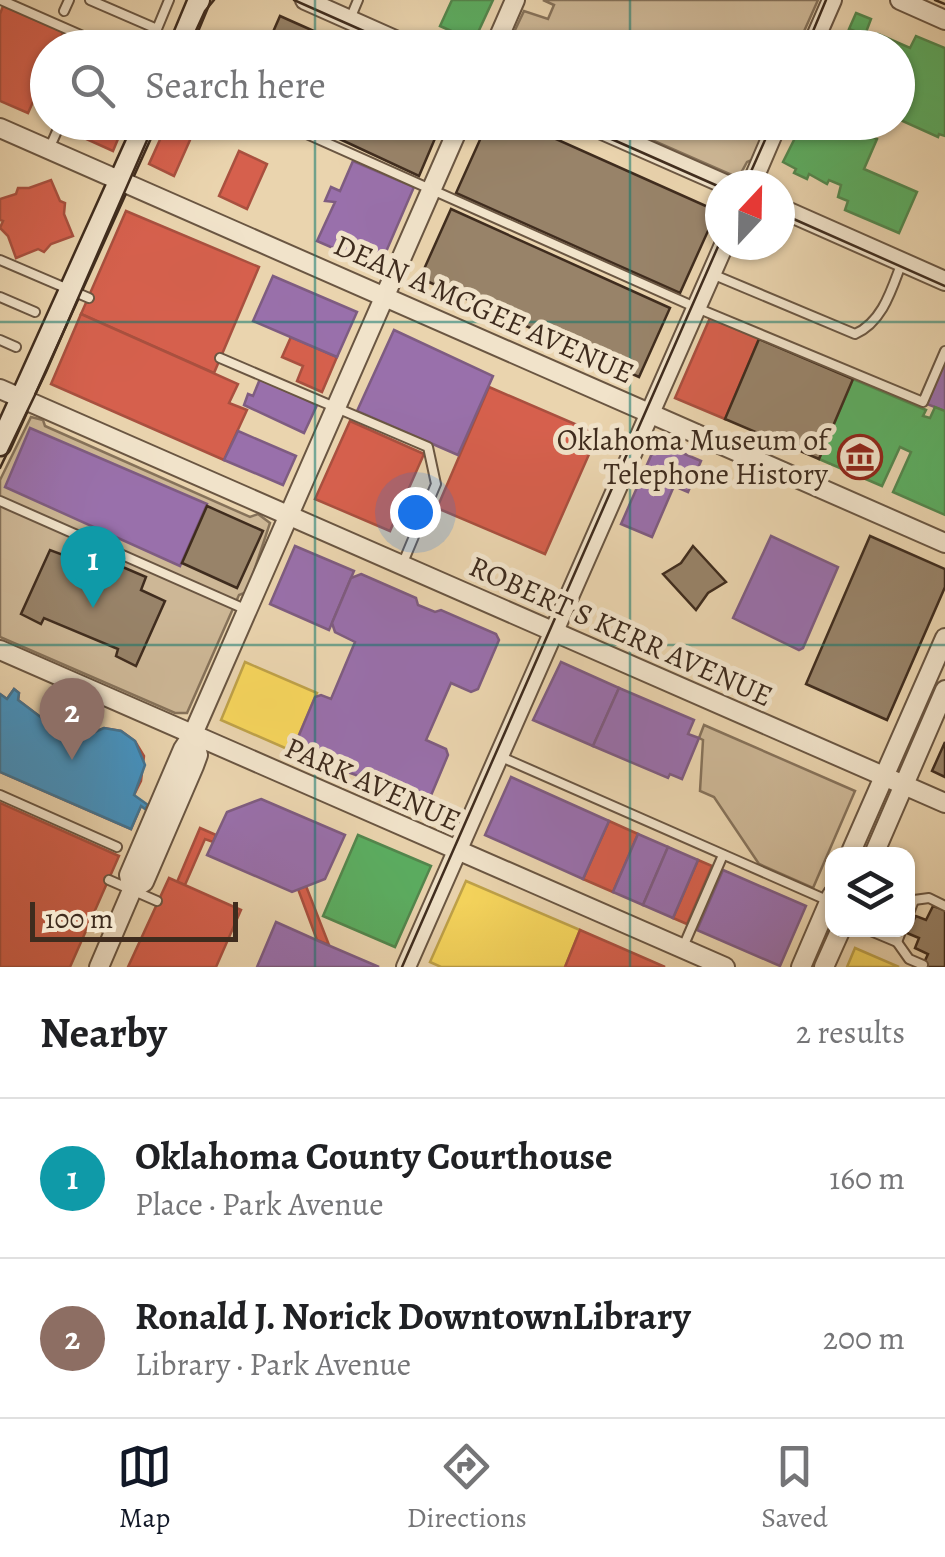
<!DOCTYPE html>
<html lang="en">
<head>
<meta charset="utf-8">
<style>
  body { margin:0; font-family:Alegreya,serif; background:#f6f6f6; color:#202124 }
  .controls { position:absolute; right:30px; bottom:30px; display:grid; overflow:hidden; border-radius:20px; box-shadow:0 2px 8px #0004 }
  .controls button { width:90px; height:90px; display:grid; place-items:center; padding:0; border:0; border-bottom:2px solid #e0e0e0; background:#fff; color:#202124; font:50px sans-serif }
  .compass { position:absolute; left:705px; top:170px; width:90px; height:90px; border-radius:50%; background:#fff; box-shadow:0 2px 8px #0004; rotate:22deg }
  .scale { position:absolute; left:30px; bottom:25px; width:208px; box-sizing:border-box; padding-left:10px; border:5px solid #3f2c1e; border-top:0; font-size:28px; line-height:35px; white-space:nowrap; color:#3f2c1e; -webkit-text-stroke:8px #f1e3ca; paint-order:stroke }
  .you { position:absolute; left:415px; top:512px; width:35px; height:35px; margin:-25px; border:8px solid #fff; border-radius:50%; background:#1a73e8; box-shadow:0 0 0 15px #1a73e833 }
  .badge { display:grid; place-items:center; width:65px; height:65px; border-radius:50%; background:#111827; color:#fff; font-size:32px; font-weight:700 }
  .pin { position:absolute; translate:-50% -82px; filter:drop-shadow(0 2px 5px #0008) }
  .pin::after { content:''; position:absolute; top:52px; width:35px; height:30px; background:inherit; clip-path:polygon(0 0,100% 0,50% 100%) }
  .list { margin:0; padding:0; list-style:none }
  h2 { display:flex; justify-content:space-between; align-items:center; height:130px; margin:0; padding:0 40px; font-size:42px }
  h2 small { font-size:32px; font-weight:400; color:#757577 }
  .list li { display:grid; grid-template-columns:65px 1fr auto; gap:30px; align-items:center; box-sizing:border-box; height:160px; padding:0 40px; border-top:2px solid #e0e0e0 }
  .list b { display:block; font-size:38px; white-space:nowrap }
  .list p { margin:0; font-size:32px; white-space:nowrap; color:#757577 }
  .list em { font-size:32px; font-style:normal; color:#757577 }
  .icon { flex:none; width:55px; height:55px; fill:none; stroke:currentColor; stroke-width:2; stroke-linecap:round; stroke-linejoin:round }
  .map { position:relative; flex:none; width:945px; height:967px; overflow:hidden }
  .search { position:absolute; background:#fff; box-shadow:0 2px 8px #0004; left:30px; right:30px; top:30px; height:110px; display:flex; align-items:center; gap:25px; box-sizing:border-box; padding:0 35px; border-radius:55px; color:#757577; font-size:38px }
  .sheet { height:450px; background:#fff }
  nav { display:flex; justify-content:space-around; align-items:center; box-sizing:border-box; height:140px; border-top:2px solid #e0e0e0; background:#fff; font-size:28px; color:#757577 }
  nav a { display:grid; justify-items:center; gap:5px }
  nav .on { color:#111827 }
  .map>svg:first-child { display:block }
</style>
</head>
<body>
<div class="map">
<svg width="945" height="967" viewBox="0 0 945 967">
  <rect width="100%" height="100%" fill="#ead4ae"/>
  <filter id="stains"><feTurbulence type="fractalNoise" baseFrequency=".002" numOctaves="4"/><feColorMatrix values="0 0 0 0 .2 0 0 0 0 .09 0 0 0 0 .02 0 0 0 .5 -.17"/></filter>
  <radialGradient id="worn" r=".72"><stop offset=".6" stop-color="#630" stop-opacity="0"/><stop offset="1" stop-color="#630" stop-opacity=".3"/></radialGradient>
  <!-- green -->
  <g fill="#cdb796" stroke="#86725a" stroke-width="2.5">
    <polygon points="543,0 818,0 797,47 507,47 524,11 548,19 554,5"/>
    <polygon points="613,123 769,123 754,159 747,162 741,173 734,176"/>
    <polygon points="31,417 43,420 45,426 250,517 258,514 270,523 247,592 239,595 187,713 175,713 0,637 0,480"/>
    <polygon points="704,725 855,791 813,888 759,864 714,797 700,791 703,740 699,738"/>
  </g>
  <!-- homes -->
  <g fill="#f6d55c" stroke="#bfa249" stroke-width="2.5">
    <polygon points="245,662 317,693 292,751 221,720"/>
    <polygon points="466,881 580,930 565,967 441,967 430,962"/>
    <polygon points="855,948 899,967 847,967"/>
  </g>
  <!-- shops -->
  <g fill="#d6604d" stroke="#a9503f" stroke-width="2.5">
    <polygon points="3,6 63,32 57,48 48,48 48,68 28,113 0,101 0,14"/>
    <polygon points="64,122 125,122 113,151 62,128"/>
    <polygon points="168,122 198,122 174,176 149,164"/>
    <polygon points="239,151 267,164 247,209 219,196"/>
    <polygon points="51,180 60,201 65,203 64,214 73,236 51,244 44,252 38,249 16,258 8,236 0,228 3,221 0,220 0,199 16,194 18,188 29,188"/>
    <polygon points="126,211 259,267 214,373 81,314"/>
    <polygon points="81,314 238,384 229,403 247,410 224,460 51,384"/>
    <polygon points="710,318 759,339 725,419 675,398"/>
    <polygon points="291,337 337,357 322,392 297,381 303,366 282,357"/>
    <polygon points="489,387 598,434 545,554 437,508"/>
    <polygon points="350,421 424,454 390,531 315,499"/>
    <polygon points="14,689 19,693 18,700 51,725 59,714 62,715 63,725 81,738 104,728 121,731 135,741 144,756 141,781 134,795 118,783 115,787 141,806 131,829 0,772 0,694 7,699"/>
    <polygon points="0,803 119,856 70,967 0,967"/>
    <polygon points="609,821 638,834 613,892 583,879"/>
    <polygon points="200,828 216,835 213,842 205,839 185,885 177,882"/>
    <polygon points="698,860 712,866 687,924 673,918"/>
    <polygon points="169,878 241,910 216,967 128,967"/>
    <polygon points="306,886 329,945 317,940 298,889"/>
    <polygon points="580,930 610,943 665,967 565,967"/>
  </g>
  <!-- offices -->
  <g fill="#9970ab" stroke="#7e5c81" stroke-width="2.5">
    <polygon points="353,161 414,187 379,268 317,241 335,202 325,201 331,187 340,191"/>
    <polygon points="273,276 357,312 337,357 253,321"/>
    <polygon points="394,330 493,376 458,455 357,411"/>
    <polygon points="945,362 945,411 927,404"/>
    <polygon points="260,379 317,405 304,433 244,405 248,394 253,396"/>
    <polygon points="30,428 207,504 180,566 5,487"/>
    <polygon points="238,431 296,456 283,485 224,460"/>
    <polygon points="657,442 701,461 688,492 674,486 652,537 621,524"/>
    <polygon points="771,536 838,567 803,648 799,650 733,618"/>
    <polygon points="295,546 354,571 329,630 270,604"/>
    <polygon points="361,574 416,598 418,605 435,612 441,610 496,634 499,640 478,689 471,692 451,683 426,740 446,749 448,755 427,805 421,807 365,783 356,775 296,754 294,747 315,697 321,695 331,699 355,642 335,632 332,623 351,578"/>
    <polygon points="561,662 619,688 593,746 533,720"/>
    <polygon points="619,688 694,720 688,734 699,738 682,779 670,774 668,778 593,746"/>
    <polygon points="511,777 609,821 583,879 485,835"/>
    <polygon points="261,799 345,835 325,879 292,892 207,855 227,812"/>
    <polygon points="638,834 668,847 643,905 613,892"/>
    <polygon points="668,847 698,860 673,918 643,905"/>
    <polygon points="723,870 806,906 780,966 697,930"/>
    <polygon points="276,922 323,943 379,967 257,967"/>
  </g>
  <!-- schools -->
  <polygon fill="#4393c3" stroke="#427492" stroke-width="2.5" points="14,689 19,693 18,700 51,725 59,714 62,715 63,725 81,738 104,728 121,731 135,741 145,765 134,795 148,805 145,809 141,806 131,829 0,772 0,694 7,699"/>
  <!-- public -->
  <g fill="#5aae61" stroke="#52874d" stroke-width="2.5">
    <polygon points="452,0 493,0 474,41 440,26"/>
    <polygon points="856,13 871,19 865,35 849,29"/>
    <polygon points="878,34 910,48 916,36 945,48 945,136 939,134 938,137 898,119 898,48 851,48 854,39 867,44 870,37 876,40"/>
    <polygon points="854,122 863,126 861,131 877,139 864,169 917,192 899,233 845,210 848,201 838,197 841,185 829,180 827,184 809,174 807,179 794,173 796,169 783,162 803,122"/>
    <polygon points="853,379 926,410 923,416 930,418 935,407 945,411 945,515 893,492 911,452 900,447 882,486 819,459"/>
    <polygon points="358,835 431,866 395,947 323,916"/>
  </g>
  <!-- building -->
  <g fill="#988369" stroke="#3f2c1e" stroke-width="2.5">
    <polygon points="280,16 352,48 266,48"/>
    <polygon points="301,122 336,122 331,135"/>
    <polygon points="336,122 442,122 419,176 331,135"/>
    <polygon points="488,122 518,122 717,211 680,293 456,193"/>
    <polygon points="451,209 670,308 639,377 420,278"/>
    <polygon points="759,339 853,379 819,459 725,419"/>
    <polygon points="207,506 263,531 237,588 182,563"/>
    <polygon points="870,536 945,569 945,587 887,720 806,684"/>
    <polygon points="693,546 726,582 708,593 696,610 663,574 681,563"/>
    <polygon points="76,547 146,577 141,590 165,601 136,666 116,656 118,649 44,618 41,624 21,614 50,550 71,558"/>
    <polygon points="945,742 945,777 932,771"/>
    <polygon points="933,906 945,910 945,967 922,967 928,954 915,948 919,938 907,933 916,916 926,920"/>
  </g>
  <g fill="none" stroke-linecap="round" stroke-linejoin="round">
    <defs>
      <g id="service">
        <polyline points="1,0 110,48"/>
        <polyline points="90,0 157,29 169,0"/>
        <polyline points="64,11 69,0"/>
        <polyline points="350,19 358,0"/>
        <polyline points="280,122 697,308 923,402 945,351"/>
        <polyline points="49,149 61,122"/>
        <polyline points="0,260 89,298"/>
        <path d="M 712,274 L 855,334 C 883,322 892,288 902,262"/>
        <polyline points="0,297 35,312"/>
        <polyline points="0,340 16,347"/>
        <polyline points="220,358 428,447 436,484 402,565"/>
        <polyline points="0,501 247,610"/>
        <polyline points="499,756 829,901"/>
        <polyline points="0,795 117,847"/>
        <polyline points="109,880 157,901"/>
        <polyline points="908,897 914,900 908,916"/>
        <polyline points="914,900 929,898 945,906"/>
        <polyline points="866,929 897,942 902,929"/>
        <polyline points="897,942 909,959 923,965"/>
        <polyline points="683,947 723,855"/>
      </g>
      <g id="tertiary">
        <polyline points="305,0 413,48"/>
        <polyline points="900,0 945,20"/>
        <polyline points="494,48 515,0"/>
        <polyline points="811,48 832,0"/>
        <polyline points="584,122 727,185"/>
        <polyline points="0,128 945,543"/>
        <polyline points="751,185 778,122"/>
        <polyline points="780,208 945,281"/>
        <polyline points="0,389 945,803"/>
        <polyline points="0,650 725,967"/>
        <polyline points="850,854 945,638"/>
        <polyline points="874,854 945,690"/>
        <polyline points="132,890 129,875 183,749 193,734 461,122"/>
        <polyline points="99,967 132,890 144,882 194,766 198,755 193,734"/>
        <polyline points="406,967 724,245"/>
        <polyline points="801,967 832,895"/>
        <polyline points="824,967 841,929"/>
      </g>
      <g id="secondary">
        <polyline points="179,48 199,0"/>
        <polyline points="0,445 146,122"/>
      </g>
    </defs>
    <!-- service casing -->
    <use href="#service" stroke="#6a5642" stroke-width="12"/>
    <!-- tertiary casing -->
    <use href="#tertiary" stroke="#6a5642" stroke-width="22"/>
    <!-- secondary casing -->
    <use href="#secondary" stroke="#3f2c1e" stroke-width="25"/>
    <!-- service -->
    <use href="#service" stroke="#f1e3ca" stroke-width="8"/>
    <!-- tertiary -->
    <use href="#tertiary" stroke="#f1e3ca" stroke-width="18"/>
    <!-- secondary -->
    <use href="#secondary" stroke="#f1e3ca" stroke-width="20"/>
    <!-- tram -->
    <g stroke="#3f2c1e" stroke-width="2.5">
      <polyline points="294,0 402,48"/>
      <polyline points="935,0 945,4"/>
      <polyline points="188,48 205,11 214,0"/>
      <polyline points="806,48 826,0"/>
      <polyline points="573,122 720,187"/>
      <polyline points="745,185 773,122"/>
      <polyline points="780,213 945,286"/>
      <polyline points="0,468 46,372 155,122"/>
      <polyline points="402,967 720,242"/>
    </g>
  </g>
  <!-- grid -->
  <path fill="none" stroke="#0f766e" stroke-width="2.5" stroke-opacity="0.55" d="M 315,0 L 315,48M 630,0 L 630,48M 315,122 L 315,967M 630,122 L 630,967M 0,322 L 945,322M 0,645 L 945,645"/>
  <!-- icons -->
  <defs>
    <symbol id="museum-ring" viewBox="-11 -11 22 22"><circle r="9.5" fill="#f1e3ca" stroke="#8f2418" stroke-width="1.5"/><path d="M0-6L6-3V-2H-6V-3ZM-5-1h2V3h-2ZM-1-1h2V3h-2ZM3-1h2V3H3ZM-6 4H6V6H-6Z" fill="#8f2418"/></symbol>
  </defs>
  <g fill-rule="evenodd">
    <use href="#museum-ring" x="835" y="432" width="50" height="50"/>
  </g>
  <g text-anchor="middle" dominant-baseline="central" stroke-width="10" stroke-linejoin="round" paint-order="stroke">
    <!-- street labels -->
    <g font-size="30" fill="#3f2c1e" stroke="#f1e3ca">
      <text transform="translate(484 309) rotate(24)">DEAN A MCGEE AVENUE</text>
      <text transform="translate(621 631) rotate(24)">ROBERT S KERR AVENUE</text>
      <text transform="translate(373 784) rotate(24)">PARK AVENUE</text>
    </g>
    <!-- poi labels -->
    <g font-size="30" fill="#3f2c1e" stroke="#f1e3ca" text-anchor="end">
      <text x="828" y="440">Oklahoma Museum of<tspan x="828" dy="34">Telephone History</tspan></text>
    </g>
  </g>
  <rect width="100%" height="100%" filter="url(#stains)"/>
  <rect width="100%" height="100%" fill="url(#worn)"/>
</svg>
<div class="controls">
<button><svg class="icon" aria-label="layers" viewBox="0 0 24 24"><path d="M12 4l9 5-9 5-9-5zM3 14l9 5 9-5"/></svg></button>
</div>
<svg class="compass" viewBox="-18 -18 36 36"><path d="M0-13l5 13h-10z" fill="#e53935"/><path d="M0 13l5-13h-10z" fill="#757577"/></svg>
<div class="scale">100 m</div>
<div class="you"></div>
<div class="pin badge" style="left:93px;top:608px;background:#0f9aa8">1</div>
<div class="pin badge" style="left:72px;top:760px;background:#8d6e63">2</div>
<div class="search"><svg class="icon" aria-label="search" viewBox="0 0 24 24"><circle cx="10" cy="10" r="6"/><path d="M15 15l6 6"/></svg>Search here</div>
</div>
<section class="sheet">
<h2>Nearby<small>2 results</small></h2>
<ul class="list">
<li><span class="badge" style="background:#0f9aa8">1</span><div><b>Oklahoma County Courthouse</b><p>Place · Park Avenue</p></div><em>160 m</em></li>
<li><span class="badge" style="background:#8d6e63">2</span><div><b>Ronald J. Norick DowntownLibrary</b><p>Library · Park Avenue</p></div><em>200 m</em></li>
</ul>
</section>
<nav>
<a class="on"><svg class="icon" aria-label="map" viewBox="0 0 24 24"><path d="M3 6l6-2 6 2 6-2v14l-6 2-6-2-6 2zM9 4v14M15 6v14"/></svg>Map</a>
<a><svg class="icon" aria-label="directions" viewBox="0 0 24 24"><path d="M12 3l9 9-9 9-9-9zM9 14v-3h6M13 9l2 2-2 2"/></svg>Directions</a>
<a><svg class="icon" aria-label="saved" viewBox="0 0 24 24"><path d="M7 4h10v16l-5-4-5 4z"/></svg>Saved</a>
</nav>
</body>
</html>
